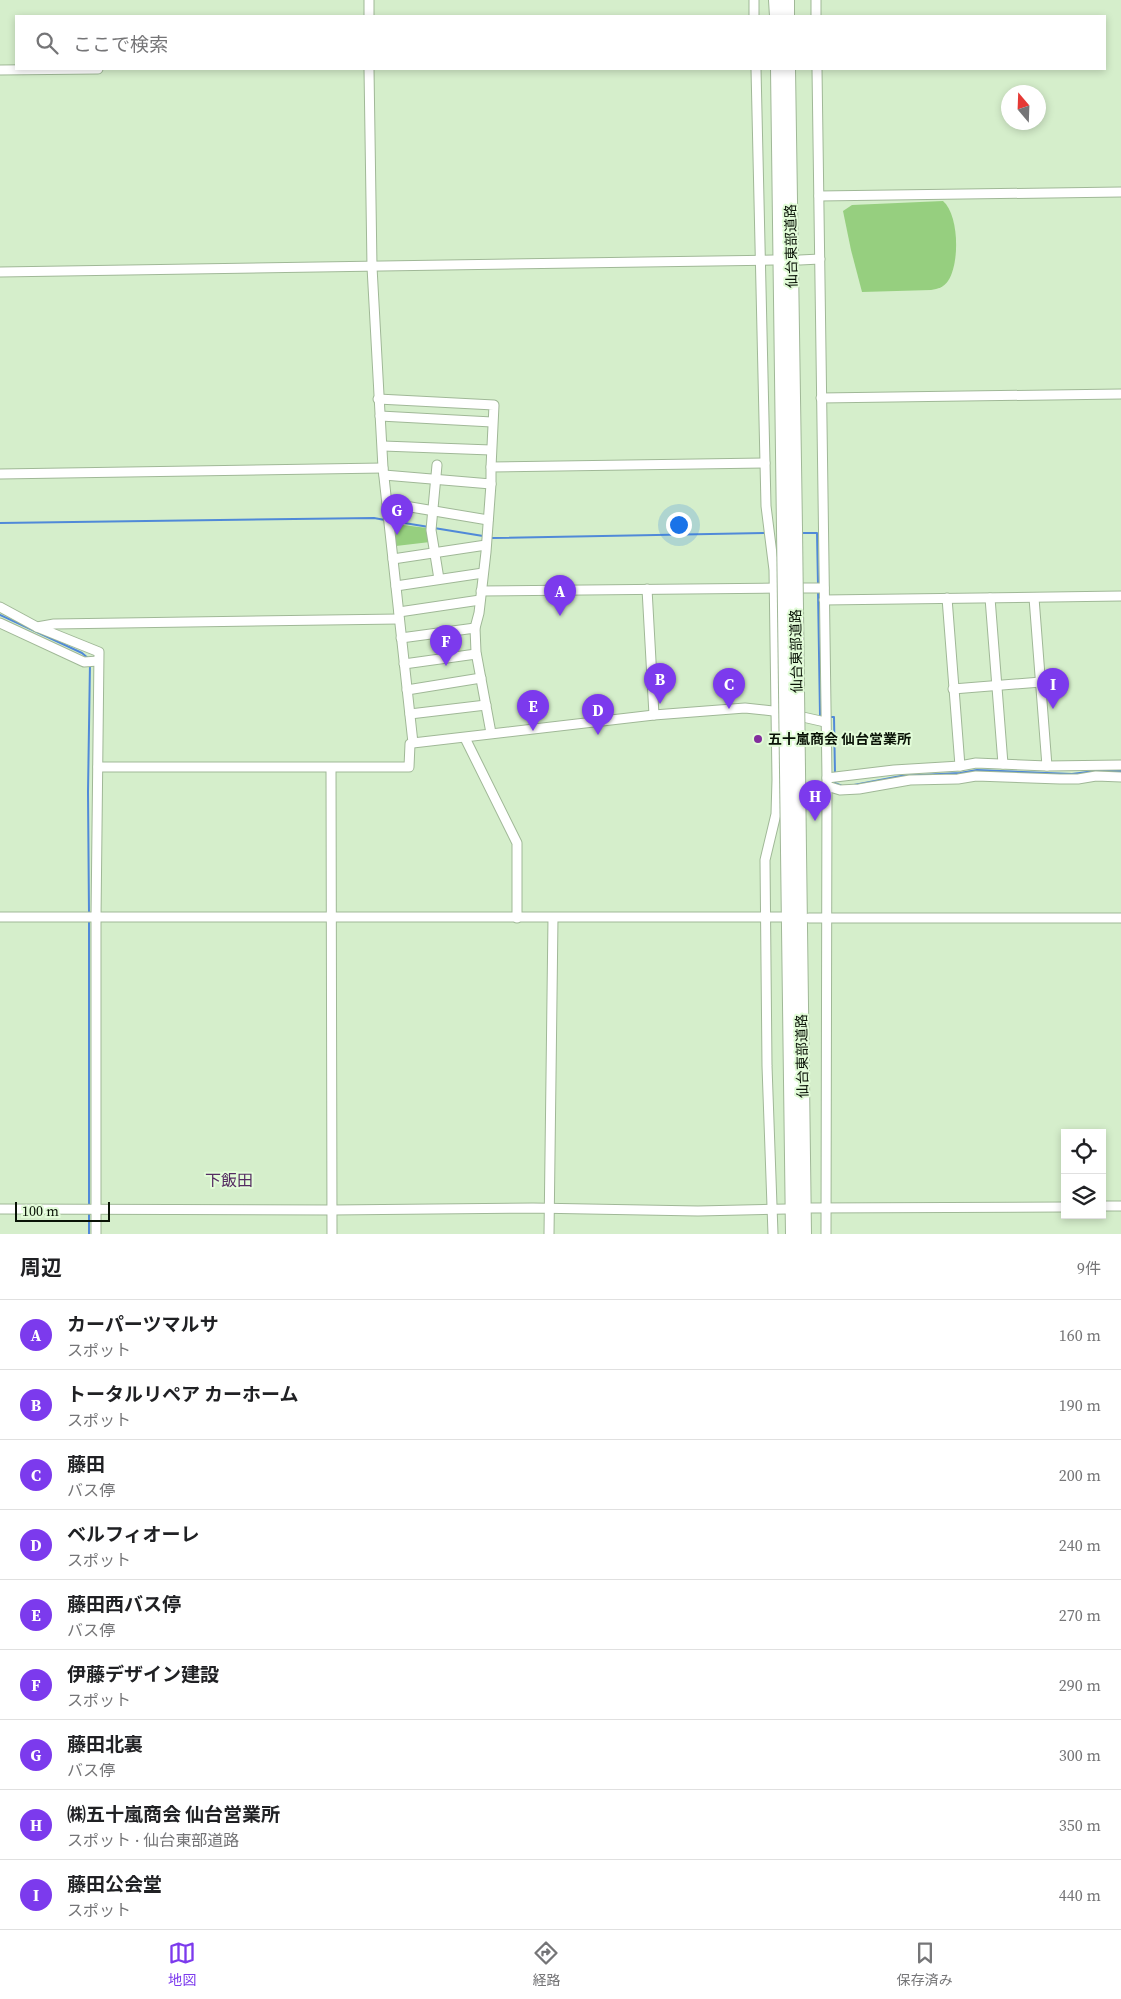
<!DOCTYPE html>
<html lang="ja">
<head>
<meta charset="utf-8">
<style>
  body { margin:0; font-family:"Source Serif 4","Noto Sans JP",serif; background:#f2f2f2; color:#202124 }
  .controls { position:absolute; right:15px; bottom:15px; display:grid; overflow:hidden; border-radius:0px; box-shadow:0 2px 8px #0003 }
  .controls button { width:45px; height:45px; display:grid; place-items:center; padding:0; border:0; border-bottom:1px solid #e0e0e0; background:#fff; color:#202124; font:25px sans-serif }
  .compass { position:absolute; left:1001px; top:85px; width:45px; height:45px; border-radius:50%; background:#fff; box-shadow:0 2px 8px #0003; rotate:341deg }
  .scale { position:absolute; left:15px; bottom:12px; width:95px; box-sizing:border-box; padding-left:5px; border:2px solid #091206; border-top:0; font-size:14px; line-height:18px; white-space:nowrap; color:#091206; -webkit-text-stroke:4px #e2fcd8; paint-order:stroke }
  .you { position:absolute; left:678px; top:524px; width:18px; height:18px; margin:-12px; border:4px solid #fff; border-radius:50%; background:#1a73e8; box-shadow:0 0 0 8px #1a73e833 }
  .badge { display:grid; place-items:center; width:32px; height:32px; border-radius:50%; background:#7c3aed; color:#fff; font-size:16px; font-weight:700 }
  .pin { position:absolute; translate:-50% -41px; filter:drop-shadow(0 1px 2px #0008) }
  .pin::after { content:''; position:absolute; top:26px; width:18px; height:15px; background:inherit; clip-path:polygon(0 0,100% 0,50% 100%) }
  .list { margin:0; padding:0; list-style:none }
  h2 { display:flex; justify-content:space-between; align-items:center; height:65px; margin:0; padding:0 20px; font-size:21px }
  h2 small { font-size:16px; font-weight:400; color:#757577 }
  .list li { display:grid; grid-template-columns:32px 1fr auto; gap:15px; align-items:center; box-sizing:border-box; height:70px; padding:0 20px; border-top:1px solid #e0e0e0 }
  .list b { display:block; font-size:19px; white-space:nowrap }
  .list p { margin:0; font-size:16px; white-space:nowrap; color:#757577 }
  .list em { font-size:16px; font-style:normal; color:#757577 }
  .icon { flex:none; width:28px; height:28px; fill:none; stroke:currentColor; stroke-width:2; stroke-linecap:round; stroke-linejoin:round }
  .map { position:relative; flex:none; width:1121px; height:1234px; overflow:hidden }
  .search { position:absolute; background:#fff; box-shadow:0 2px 8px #0003; left:15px; right:15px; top:15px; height:55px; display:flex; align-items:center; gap:12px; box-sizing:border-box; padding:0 18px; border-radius:0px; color:#757577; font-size:19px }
  .sheet { height:695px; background:#fff }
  nav { display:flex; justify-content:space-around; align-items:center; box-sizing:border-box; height:70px; border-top:1px solid #e0e0e0; background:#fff; font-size:14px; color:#757577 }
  nav a { display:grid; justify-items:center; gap:2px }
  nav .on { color:#7c3aed }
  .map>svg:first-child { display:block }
</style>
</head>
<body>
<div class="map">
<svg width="1121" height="1234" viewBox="0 0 1121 1234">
  <rect width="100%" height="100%" fill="#d5eecb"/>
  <!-- green -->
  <g fill="#96cf7f">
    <path d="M 943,201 C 959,215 960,263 948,281 C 944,287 938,289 931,290 L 862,292 L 851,250 L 843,211 L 852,205 Z"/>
    <polygon points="395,524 427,528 430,542 396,546"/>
  </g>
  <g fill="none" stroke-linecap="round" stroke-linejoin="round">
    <!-- stream -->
    <g stroke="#5089d8" stroke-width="2">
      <polyline points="392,521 429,527"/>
      <polyline points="0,523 374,518 385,520"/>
      <polyline points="434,528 483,536"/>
      <polyline points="801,533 817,533 818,584"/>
      <polyline points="491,538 766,533"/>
      <polyline points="818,591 820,715"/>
      <polyline points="0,615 82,653 89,659"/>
      <polyline points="830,717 834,717 835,773"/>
      <polyline points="835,780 835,783 842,786"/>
      <polyline points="854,785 901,776 960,773 977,770 1072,774 1095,771 1121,771"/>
      <polyline points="89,914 88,792 90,663"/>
      <polyline points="89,921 89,1206"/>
      <polyline points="89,1234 89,1213"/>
    </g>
    <defs>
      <g id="minor">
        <polyline points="369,0 369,16"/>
        <polyline points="754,0 754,16"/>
        <polyline points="816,0 816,16"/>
        <polyline points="369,69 372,267 383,468 413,743 654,715 745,708 782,712"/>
        <polyline points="756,69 765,463 766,506 774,570 777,780 776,814 765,860 767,1066 773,1234"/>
        <polyline points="817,69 827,778 826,1234"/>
        <polyline points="0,70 98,69"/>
        <polyline points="819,196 1121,192"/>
        <polyline points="800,260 820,259"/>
        <polyline points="0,272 773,260"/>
        <polyline points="821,398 1121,394"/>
        <polyline points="378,399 494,405 491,467"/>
        <polyline points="380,416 492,422"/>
        <polyline points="383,446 491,450"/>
        <polyline points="437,465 431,530 439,579"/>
        <polyline points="0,474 383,468"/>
        <polyline points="384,475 491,484 491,467 765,463"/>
        <polyline points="491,484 486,552 479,613 475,628 476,652 491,733"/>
        <polyline points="387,503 488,520"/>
        <polyline points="393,559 486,545"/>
        <polyline points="396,586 483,573"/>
        <polyline points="791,588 824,588"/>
        <polyline points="647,589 654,715"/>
        <polyline points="481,591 778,588"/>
        <polyline points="947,598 960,766"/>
        <polyline points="990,598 1003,764"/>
        <polyline points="824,600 1121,596"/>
        <polyline points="0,607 37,627 54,624 399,619"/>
        <polyline points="399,612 480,600"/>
        <polyline points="0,623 84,662 98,661"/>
        <polyline points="37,627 99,652 96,918 96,1234"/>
        <polyline points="401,638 475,628"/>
        <polyline points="404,664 476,654"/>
        <polyline points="953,689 1041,682"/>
        <polyline points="407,690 481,678"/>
        <polyline points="410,714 486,705"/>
        <polyline points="794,715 825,722"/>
        <polyline points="465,738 517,843 517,918"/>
        <polyline points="1047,766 1121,765"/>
        <polyline points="98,767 409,767 410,744 413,743"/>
        <polyline points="331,768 332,1234"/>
        <polyline points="827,778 894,770 960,766 976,763 1047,766 1034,598"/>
        <polyline points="827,786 840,790 859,789 910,780 958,779 976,776 1060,779 1078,779 1096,776 1121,777"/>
        <polyline points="0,917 781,917"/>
        <polyline points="809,918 1121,918"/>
        <polyline points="1102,1206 1121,1206"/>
        <polyline points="811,1208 1065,1207"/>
        <polyline points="0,1209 332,1210 533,1208 698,1211 787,1209"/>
        <polyline points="549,1234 553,918"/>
      </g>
      <g id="highway">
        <polyline points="776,0 777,16"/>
        <polyline points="787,0 787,16"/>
        <polyline points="778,69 784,529"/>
        <polyline points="788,69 795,529"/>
        <polyline points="788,851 793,1234"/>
        <polyline points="799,851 804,1234"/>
      </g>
    </defs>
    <!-- minor casing -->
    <use href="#minor" stroke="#a0b897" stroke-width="11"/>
    <!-- highway casing -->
    <use href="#highway" stroke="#a0b897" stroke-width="16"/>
    <!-- minor -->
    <use href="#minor" stroke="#fff" stroke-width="9"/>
    <!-- highway -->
    <use href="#highway" stroke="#fff" stroke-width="14"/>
    <defs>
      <g id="highway-bridge">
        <polyline points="784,529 788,851"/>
        <polyline points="795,529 799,851"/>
      </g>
    </defs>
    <!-- highway-bridge casing -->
    <use href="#highway-bridge" stroke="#a0b897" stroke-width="16" stroke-linecap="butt"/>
    <!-- highway-bridge -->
    <use href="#highway-bridge" stroke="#fff" stroke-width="14"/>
  </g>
  <!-- markers -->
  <circle fill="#822e9d" stroke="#e2fcd8" stroke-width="2" cx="758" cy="739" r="5"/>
  <g text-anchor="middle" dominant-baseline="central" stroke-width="4" stroke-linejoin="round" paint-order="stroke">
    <!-- street labels -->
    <g font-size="14" fill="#091206" stroke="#e2fcd8">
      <text transform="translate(791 246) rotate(-91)">仙台東部道路</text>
      <text transform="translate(796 651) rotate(-91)">仙台東部道路</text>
      <text transform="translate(802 1056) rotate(-91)">仙台東部道路</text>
    </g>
    <!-- poi labels -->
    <g font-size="14" font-weight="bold" fill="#091206" stroke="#e2fcd8" text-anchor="start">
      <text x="768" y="739">五十嵐商会 仙台営業所</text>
    </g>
    <!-- quarter labels -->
    <g font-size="16" fill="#552c62" stroke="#e2fcd8">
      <text x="229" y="1180">下飯田</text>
    </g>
  </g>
</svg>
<div class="controls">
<button><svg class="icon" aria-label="locate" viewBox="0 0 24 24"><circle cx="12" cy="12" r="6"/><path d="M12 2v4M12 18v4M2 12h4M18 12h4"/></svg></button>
<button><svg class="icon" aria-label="layers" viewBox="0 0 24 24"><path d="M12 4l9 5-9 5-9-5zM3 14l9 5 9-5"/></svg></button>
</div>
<svg class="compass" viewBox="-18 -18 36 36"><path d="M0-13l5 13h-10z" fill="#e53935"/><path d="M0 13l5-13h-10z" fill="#757577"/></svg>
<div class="scale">100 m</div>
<div class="you"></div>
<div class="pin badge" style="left:560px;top:616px">A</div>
<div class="pin badge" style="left:660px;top:704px">B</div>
<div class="pin badge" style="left:729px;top:709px">C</div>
<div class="pin badge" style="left:598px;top:735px">D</div>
<div class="pin badge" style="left:533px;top:731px">E</div>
<div class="pin badge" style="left:446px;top:666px">F</div>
<div class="pin badge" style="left:397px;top:535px">G</div>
<div class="pin badge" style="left:815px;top:821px">H</div>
<div class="pin badge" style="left:1053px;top:709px">I</div>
<div class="search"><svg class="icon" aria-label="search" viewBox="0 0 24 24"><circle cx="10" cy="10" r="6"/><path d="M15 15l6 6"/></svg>ここで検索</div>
</div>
<section class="sheet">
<h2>周辺<small>9件</small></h2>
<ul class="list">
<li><span class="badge">A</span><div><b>カーパーツマルサ</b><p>スポット</p></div><em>160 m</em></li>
<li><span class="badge">B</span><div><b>トータルリペア カーホーム</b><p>スポット</p></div><em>190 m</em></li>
<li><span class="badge">C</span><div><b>藤田</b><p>バス停</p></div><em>200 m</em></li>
<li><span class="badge">D</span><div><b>ベルフィオーレ</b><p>スポット</p></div><em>240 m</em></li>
<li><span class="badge">E</span><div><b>藤田西バス停</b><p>バス停</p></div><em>270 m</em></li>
<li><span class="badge">F</span><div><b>伊藤デザイン建設</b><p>スポット</p></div><em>290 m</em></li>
<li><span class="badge">G</span><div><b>藤田北裏</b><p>バス停</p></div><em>300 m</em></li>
<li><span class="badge">H</span><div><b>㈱五十嵐商会 仙台営業所</b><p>スポット · 仙台東部道路</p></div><em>350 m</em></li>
<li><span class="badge">I</span><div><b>藤田公会堂</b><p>スポット</p></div><em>440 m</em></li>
</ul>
</section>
<nav>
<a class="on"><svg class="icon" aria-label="map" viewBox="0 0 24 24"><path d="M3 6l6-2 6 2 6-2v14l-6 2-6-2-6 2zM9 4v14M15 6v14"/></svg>地図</a>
<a><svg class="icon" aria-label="directions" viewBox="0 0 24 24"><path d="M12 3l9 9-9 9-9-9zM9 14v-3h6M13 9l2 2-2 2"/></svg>経路</a>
<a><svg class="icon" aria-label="saved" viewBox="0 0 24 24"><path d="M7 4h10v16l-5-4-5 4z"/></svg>保存済み</a>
</nav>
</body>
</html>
